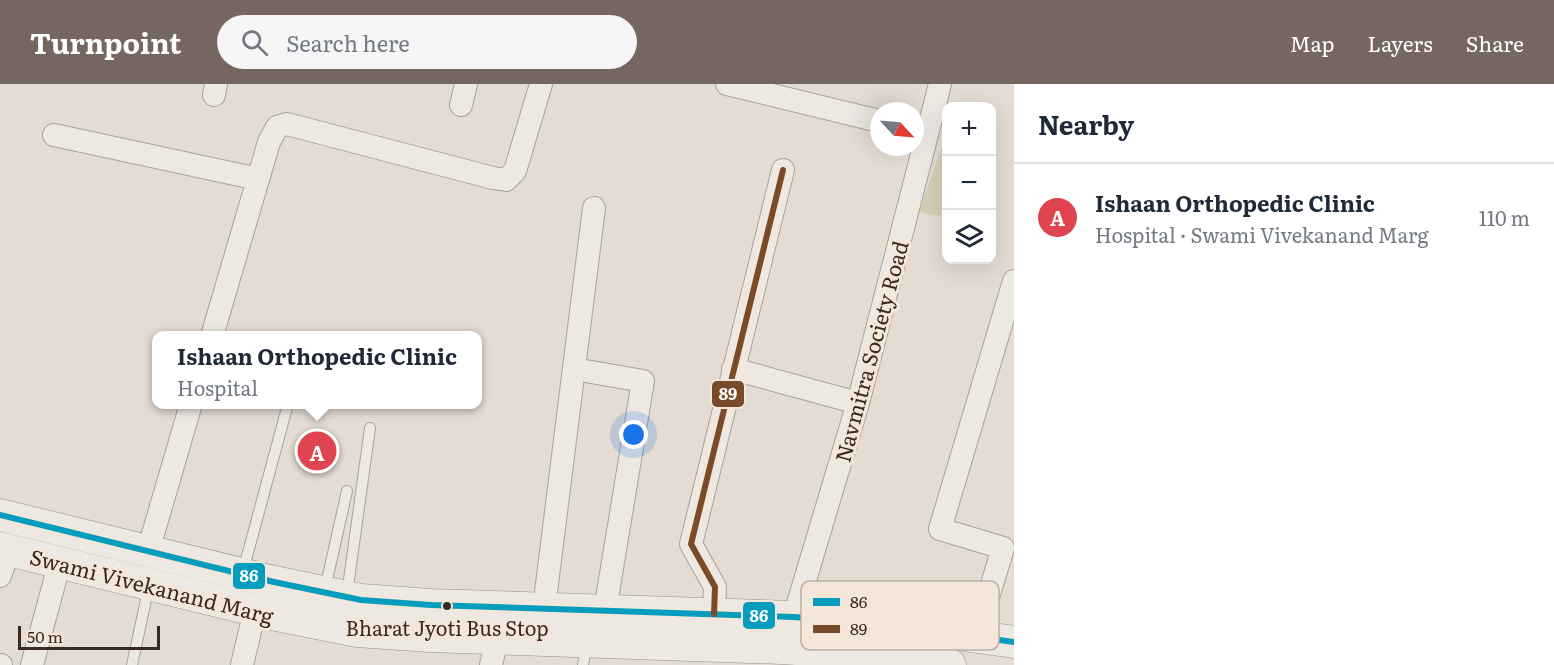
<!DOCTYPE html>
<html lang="en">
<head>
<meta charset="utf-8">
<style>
  body { margin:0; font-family:Literata,serif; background:#f6f6f7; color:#1f2937 }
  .controls { position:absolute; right:18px; top:18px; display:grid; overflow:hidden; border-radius:12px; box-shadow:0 6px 24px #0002 }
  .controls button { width:54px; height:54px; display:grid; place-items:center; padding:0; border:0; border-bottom:2px solid #e0e1e3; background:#fff; color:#1f2937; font:30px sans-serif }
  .compass { position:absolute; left:870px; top:18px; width:54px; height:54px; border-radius:50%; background:#fff; box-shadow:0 6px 24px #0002; rotate:116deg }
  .scale { position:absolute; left:18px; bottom:15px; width:142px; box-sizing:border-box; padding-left:6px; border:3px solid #392922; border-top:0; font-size:16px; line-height:21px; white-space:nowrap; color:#392922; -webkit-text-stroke:4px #f4e7da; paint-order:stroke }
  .you { position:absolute; left:634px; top:351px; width:21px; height:21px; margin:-15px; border:4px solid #fff; border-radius:50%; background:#1a73e8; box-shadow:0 0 0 9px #1a73e833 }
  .badge { display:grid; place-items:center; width:39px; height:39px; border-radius:50%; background:#756760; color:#fff; font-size:20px; font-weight:700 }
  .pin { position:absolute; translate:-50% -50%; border:3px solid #fff; box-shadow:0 2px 6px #0006 }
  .popup { position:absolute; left:152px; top:247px; width:330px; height:78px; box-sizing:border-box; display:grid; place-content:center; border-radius:12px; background:#fff; filter:drop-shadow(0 2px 4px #0005); font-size:20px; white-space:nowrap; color:#747a83 }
  .popup b { font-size:22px; color:#1f2937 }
  .popup::after { content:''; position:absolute; left:50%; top:100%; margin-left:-12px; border:12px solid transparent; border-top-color:#fff }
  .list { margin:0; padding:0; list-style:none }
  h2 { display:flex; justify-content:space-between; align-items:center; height:78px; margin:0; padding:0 24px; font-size:26px }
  h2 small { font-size:20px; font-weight:400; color:#747a83 }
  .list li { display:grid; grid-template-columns:39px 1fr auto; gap:18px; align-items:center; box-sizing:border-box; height:108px; padding:0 24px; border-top:2px solid #e0e1e3 }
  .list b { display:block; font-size:22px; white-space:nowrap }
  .list p { margin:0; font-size:20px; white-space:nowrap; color:#747a83 }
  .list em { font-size:20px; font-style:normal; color:#747a83 }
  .icon { flex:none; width:33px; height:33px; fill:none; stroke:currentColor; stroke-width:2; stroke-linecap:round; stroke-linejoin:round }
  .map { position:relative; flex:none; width:1014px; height:581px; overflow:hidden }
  header { display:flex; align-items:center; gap:36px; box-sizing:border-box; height:84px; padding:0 30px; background:#756760; color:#fff }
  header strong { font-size:28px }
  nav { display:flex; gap:33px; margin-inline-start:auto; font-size:21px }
  .search { width:420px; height:54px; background:#f6f6f7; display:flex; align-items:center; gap:15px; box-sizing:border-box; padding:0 21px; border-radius:33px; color:#747a83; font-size:22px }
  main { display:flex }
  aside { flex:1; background:#fff }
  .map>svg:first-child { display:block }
</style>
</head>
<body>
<header>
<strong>Turnpoint</strong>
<div class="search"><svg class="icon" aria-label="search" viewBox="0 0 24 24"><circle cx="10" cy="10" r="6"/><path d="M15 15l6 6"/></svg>Search here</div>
<nav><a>Map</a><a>Layers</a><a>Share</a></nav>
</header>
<main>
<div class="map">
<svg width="1014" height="581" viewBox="0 0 1014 581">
  <rect width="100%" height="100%" fill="#e4dbd2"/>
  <!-- green -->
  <polygon fill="#d6cfb6" points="946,51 946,133 919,128"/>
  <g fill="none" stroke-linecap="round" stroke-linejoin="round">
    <defs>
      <g id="service">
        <polyline points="243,487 288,320"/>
        <polyline points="325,505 347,407"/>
        <polyline points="347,510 370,344"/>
        <polyline points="132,581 149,502"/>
        <polyline points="583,581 587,560"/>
      </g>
      <g id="minor">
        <polyline points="727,0 879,37"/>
        <polyline points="214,11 216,0"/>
        <polyline points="461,21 466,0"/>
        <polyline points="54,51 258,95"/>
        <polyline points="212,252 269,58 277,43 287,40 493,94 506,96 515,87 541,0"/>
        <polyline points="574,285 643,297 605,526"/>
        <polyline points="733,285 858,319"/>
        <polyline points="148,467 191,320"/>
        <polyline points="0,492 9,466"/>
        <polyline points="544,524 594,124"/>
        <polyline points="714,530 715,503 691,460 783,86"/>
        <polyline points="794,533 858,319 940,0"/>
        <polyline points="976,553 1003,464 940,445 1014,197"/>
        <polyline points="0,581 1,581"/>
        <polyline points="32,581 60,478"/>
        <polyline points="242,581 255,526"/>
        <polyline points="491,581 497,554 497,539"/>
      </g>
      <g id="secondary">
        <polyline points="0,431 274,498 361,516 431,521 794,533 883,540 1014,558"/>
        <polyline points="0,464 267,529 357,547 429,552 782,564 880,571 950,581"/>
      </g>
    </defs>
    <!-- service casing -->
    <use href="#service" stroke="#aaa19a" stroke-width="12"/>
    <!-- minor casing -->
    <use href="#minor" stroke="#aaa19a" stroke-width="24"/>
    <!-- secondary casing -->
    <use href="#secondary" stroke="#9a918a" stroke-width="33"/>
    <!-- service -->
    <use href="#service" stroke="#ede8e2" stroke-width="10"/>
    <!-- minor -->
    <use href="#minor" stroke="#ede8e2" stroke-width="22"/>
    <!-- secondary -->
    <use href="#secondary" stroke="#ede8e2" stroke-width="32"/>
    <defs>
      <polyline id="bus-1" points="0,431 274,498 361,516 431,521 794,533 883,540 1014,558"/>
      <polyline id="bus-2" points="714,530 715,503 691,460 783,86"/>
    </defs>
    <!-- bus-1 casing -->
    <use href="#bus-1" stroke="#f4e7da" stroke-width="10"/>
    <!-- bus-2 casing -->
    <use href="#bus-2" stroke="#f4e7da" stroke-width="10"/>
    <!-- bus-1 -->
    <use href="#bus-1" stroke="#069cbd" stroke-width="6"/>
    <!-- bus-2 -->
    <use href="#bus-2" stroke="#7a4b2a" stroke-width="6"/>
  </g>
  <!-- markers -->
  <circle fill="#392922" stroke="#f4e7da" stroke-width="2" cx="447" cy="522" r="5"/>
  <g text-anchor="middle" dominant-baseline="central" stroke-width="6" stroke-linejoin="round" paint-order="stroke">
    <!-- bus labels -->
    <g font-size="20" fill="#392922" stroke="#f4e7da">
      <text x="447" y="543">Bharat Jyoti Bus Stop</text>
    </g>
    <!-- street labels -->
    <g font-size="21" fill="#392922" stroke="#f4e7da">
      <text transform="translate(870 267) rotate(-75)">Navmitra Society Road</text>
      <text transform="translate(152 501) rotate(14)">Swami Vivekanand Marg</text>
    </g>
  </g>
  <!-- legend -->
  <rect x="801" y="497" width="198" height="69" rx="9" fill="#f4e7da" stroke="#bcaea3" stroke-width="1.5"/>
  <rect x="813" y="514" width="27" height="8" fill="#069cbd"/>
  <rect x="813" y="541" width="27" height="8" fill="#7a4b2a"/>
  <g font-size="16" fill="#392922">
    <text x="850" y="524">86</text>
    <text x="850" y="551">89</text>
  </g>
  <g stroke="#f4e7da" stroke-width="2">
    <rect x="711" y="296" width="34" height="28" rx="6" fill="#7a4b2a"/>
    <rect x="232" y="478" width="34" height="28" rx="6" fill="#069cbd"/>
    <rect x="742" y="517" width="34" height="29" rx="6" fill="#069cbd"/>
  </g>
  <g font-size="16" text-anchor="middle" font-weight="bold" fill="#fff">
    <text x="728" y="316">89</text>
    <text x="249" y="498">86</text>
    <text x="759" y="538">86</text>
  </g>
</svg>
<div class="controls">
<button>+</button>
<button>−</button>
<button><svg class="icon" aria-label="layers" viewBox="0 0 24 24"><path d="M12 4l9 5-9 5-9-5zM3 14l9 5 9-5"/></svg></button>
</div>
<svg class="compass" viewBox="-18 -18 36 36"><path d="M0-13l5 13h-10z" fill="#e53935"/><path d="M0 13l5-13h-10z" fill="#747a83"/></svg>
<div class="scale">50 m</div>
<div class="you"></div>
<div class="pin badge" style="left:317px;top:367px;background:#e0444e">A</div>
<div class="popup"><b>Ishaan Orthopedic Clinic</b>Hospital</div>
</div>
<aside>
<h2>Nearby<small></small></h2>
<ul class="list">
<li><span class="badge" style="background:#e0444e">A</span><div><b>Ishaan Orthopedic Clinic</b><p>Hospital · Swami Vivekanand Marg</p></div><em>110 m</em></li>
</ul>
</aside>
</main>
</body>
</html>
